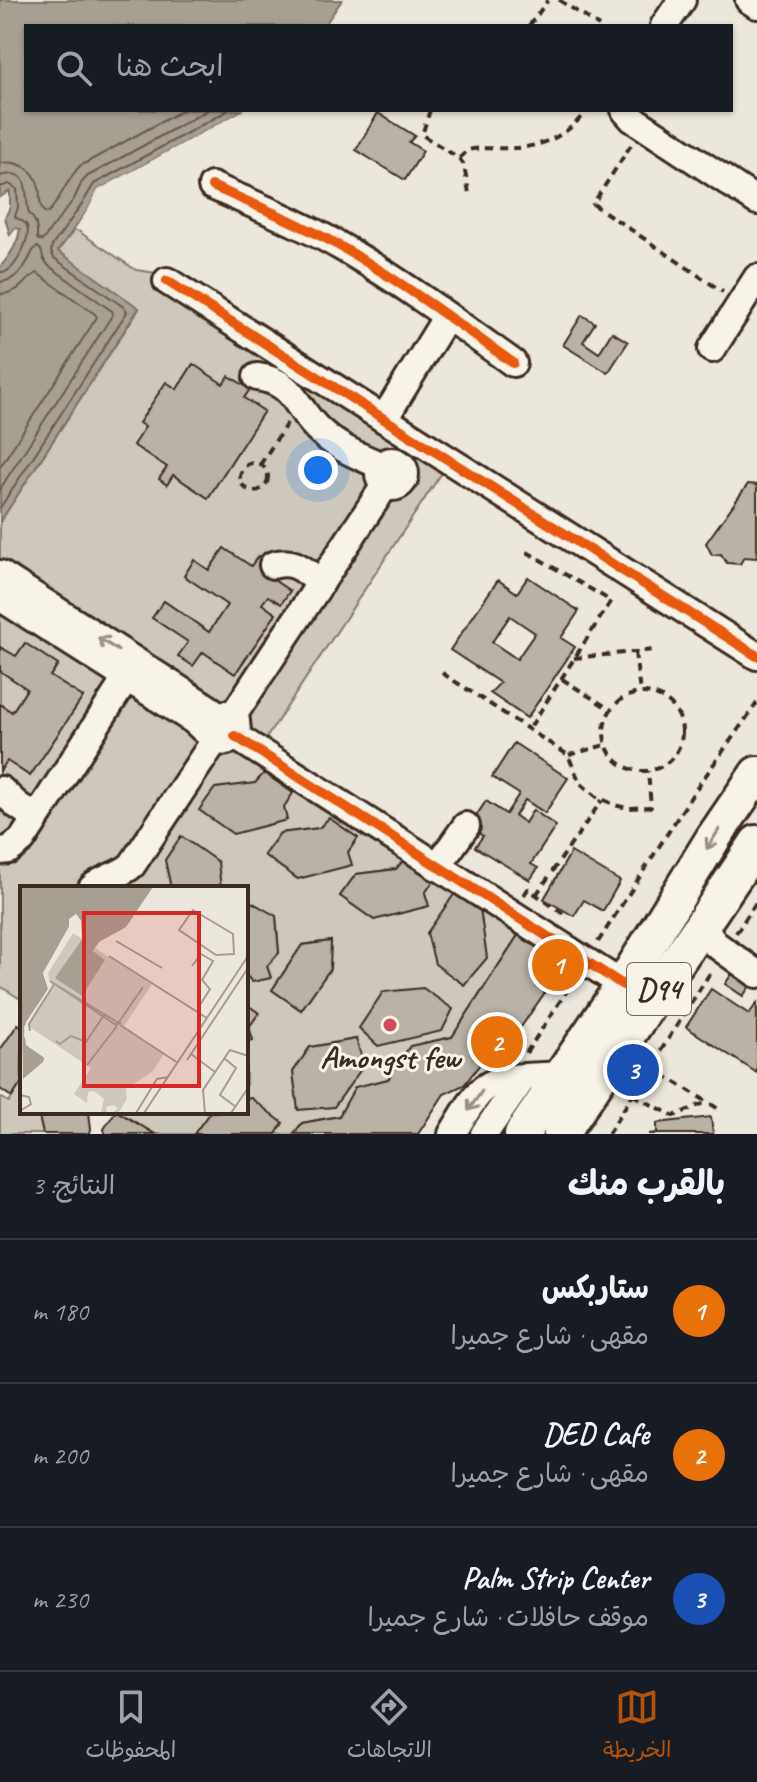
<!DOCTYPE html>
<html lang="ar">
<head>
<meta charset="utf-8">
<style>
  body { margin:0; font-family:Caveat,"Playpen Sans Arabic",sans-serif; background:#20242c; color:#f1f3f6; direction:rtl }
  .you { position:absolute; left:318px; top:470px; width:28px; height:28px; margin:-20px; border:6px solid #fff; border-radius:50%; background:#1a73e8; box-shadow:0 0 0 12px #1a73e833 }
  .badge { display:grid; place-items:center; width:52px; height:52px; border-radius:50%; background:#b45309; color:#fff; font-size:26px; font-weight:700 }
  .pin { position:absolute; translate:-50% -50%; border:4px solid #fff; box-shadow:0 2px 8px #0006 }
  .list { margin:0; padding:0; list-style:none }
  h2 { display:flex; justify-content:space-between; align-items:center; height:104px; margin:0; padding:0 32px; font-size:34px }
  h2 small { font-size:26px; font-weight:400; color:#9ea1a6 }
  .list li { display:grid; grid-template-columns:52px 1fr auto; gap:24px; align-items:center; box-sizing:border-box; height:144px; padding:0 32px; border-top:2px solid #363941 }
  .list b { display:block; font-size:30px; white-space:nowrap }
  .list p { margin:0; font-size:26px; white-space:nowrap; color:#9ea1a6 }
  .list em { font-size:26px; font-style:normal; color:#9ea1a6 }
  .icon { flex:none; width:44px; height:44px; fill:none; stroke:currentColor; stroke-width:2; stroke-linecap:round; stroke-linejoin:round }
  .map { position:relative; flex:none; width:757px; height:1134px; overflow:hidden; direction:ltr }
  .search { position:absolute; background:#171b24; box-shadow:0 2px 6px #0004; left:24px; right:24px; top:24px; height:88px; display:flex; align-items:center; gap:20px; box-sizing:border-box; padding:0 28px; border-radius:0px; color:#9ea1a6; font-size:30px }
  .sheet { height:536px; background:#171b24 }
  nav { display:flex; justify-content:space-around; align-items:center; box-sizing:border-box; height:112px; border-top:2px solid #363941; background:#171b24; font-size:22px; color:#9ea1a6 }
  nav a { display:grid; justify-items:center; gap:4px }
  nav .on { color:#b45309 }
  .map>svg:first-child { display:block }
</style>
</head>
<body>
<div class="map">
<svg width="757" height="1134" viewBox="0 0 757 1134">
  <rect width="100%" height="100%" fill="#ece7dc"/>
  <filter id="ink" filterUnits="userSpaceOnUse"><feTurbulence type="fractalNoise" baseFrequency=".0125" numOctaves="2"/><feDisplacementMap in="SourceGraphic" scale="16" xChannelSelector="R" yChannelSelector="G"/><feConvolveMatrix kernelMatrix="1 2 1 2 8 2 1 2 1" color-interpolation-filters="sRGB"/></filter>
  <g filter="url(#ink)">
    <!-- green -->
    <g fill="#cec8bc" stroke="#84796d" stroke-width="2" fill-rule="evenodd">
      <path d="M 75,229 L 136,270 L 163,274 L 445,468 L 265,740 L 255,733 L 240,750 L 524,926 L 452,1037 L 410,1047 L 388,1079 L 355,1088 L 339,1116 L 302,1123 L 293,1134 L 276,1134 L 251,1098 L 246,1099 L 246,1042 L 253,1040 L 249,1027 L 259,1013 L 246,1004 L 246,975 L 252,982 L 271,978 L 267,966 L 279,953 L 276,916 L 246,899 L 246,888 L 22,888 L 22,1000 L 0,986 L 0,522 L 139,309 L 58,251 ZM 329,818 L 358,838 L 348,852 L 351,864 L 297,879 L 264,855 L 280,833 L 319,828 ZM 406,858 L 435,879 L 425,893 L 428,906 L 374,920 L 340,896 L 356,874 L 396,869 ZM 330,941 L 330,969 L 301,1010 L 272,990 L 302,945 ZM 356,1039 L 298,1109 L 293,1072 L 309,1048 Z"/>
      <polygon points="22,1082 22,1112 38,1112 43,1134 0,1134 0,1097 9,1102"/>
      <polygon points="118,1112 210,1112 194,1134 155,1134"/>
    </g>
    <!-- water -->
    <path fill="#a89f93" stroke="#7c7064" stroke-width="2" d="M 0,0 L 342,0 L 324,26 L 26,26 L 26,110 L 244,110 L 98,190 L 89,208 L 58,251 L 139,308 L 0,522 L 0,267 C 10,256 18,244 20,229 L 15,228 L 10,235 L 5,218 L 10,207 L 10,191 L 0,197 Z"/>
    <!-- pier -->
    <polygon fill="#ece7dc" points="244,110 248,110 247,113 232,122 101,193 93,210 78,231 75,229 89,208 98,190"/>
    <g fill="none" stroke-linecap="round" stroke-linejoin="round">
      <!-- shore -->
      <g stroke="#67594d" stroke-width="2">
        <path d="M 0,163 C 18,160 36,169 39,188 C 41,197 38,204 44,212 L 48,213 C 61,199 67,179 80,166 L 183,110"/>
        <path d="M 0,176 C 30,168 25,190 28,209 C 29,217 30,212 34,220 C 38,226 37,233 37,239 L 42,241 L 74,199 L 82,182 L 88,176 L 208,110"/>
        <path d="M 0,187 L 9,184 L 17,189 L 18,207 L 15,217 C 18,219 23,221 26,224 C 33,234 17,266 7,271 C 5,272 2,272 0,272"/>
        <path d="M 0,282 C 18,281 27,264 34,249 L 38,247 L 41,250 L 44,260 L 49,266 L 112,311 L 113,314 L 0,489"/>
        <path d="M 0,294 C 22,293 22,281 37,273 L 95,314 L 97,317 L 0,467"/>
        <polyline points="0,508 127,312 125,308 54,258 51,252 52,246 82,204 94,184 229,110"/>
      </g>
    </g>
    <!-- building -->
    <g fill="#bab2a7" stroke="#3b2a1e" stroke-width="2" fill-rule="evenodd">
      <polygon points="378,113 415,136 409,142 423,151 405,180 356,150"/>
      <polygon points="582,315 595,323 583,342 599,353 612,332 628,342 608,373 563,345"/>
      <polygon points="193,364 223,384 229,376 250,389 244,398 264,411 208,498 173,475 167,485 159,479 167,467 133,445 145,427 139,423 166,382 177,389"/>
      <polygon points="748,484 757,485 757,558 744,557 740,564 727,563 721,554 712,555 706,543"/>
      <polygon points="224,548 251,566 258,556 271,565 265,574 290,591 281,604 268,596 262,604 276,614 235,674 203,652 193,666 178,656 188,642 152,618 164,601 209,632 227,605 184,576 194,560 209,570"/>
      <path d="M 528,577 L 579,611 L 561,638 L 575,647 L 527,718 L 490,693 L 500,683 L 450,650 L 498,580 L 517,593 ZM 510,616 L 535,633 L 517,659 L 492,642 Z"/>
      <polygon points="25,643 58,665 50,676 83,697 30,776 7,761 0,771 0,704 12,712 27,689 0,671 0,647 16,656"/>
      <polygon points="514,743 568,778 545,813 525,800 515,816 525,823 533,810 556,826 531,864 538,868 530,880 475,847 483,836 469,827 486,801 506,814 519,794 492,777"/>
      <polygon points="264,773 293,793 284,807 287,820 233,834 199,810 215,788 255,783"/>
      <polygon points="329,818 358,838 348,852 352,865 298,879 264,855 280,833 319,828"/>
      <polygon points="181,836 218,862 221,888 171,888 165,860"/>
      <polygon points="571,852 620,881 603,911 584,900 574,916 544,899"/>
      <polygon points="405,858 435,879 425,893 429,906 374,920 340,896 356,874 396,869"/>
      <polygon points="455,893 480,908 487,958 464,985 435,964 427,933"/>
      <polygon points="246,899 276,916 279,953 267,966 271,978 252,982 246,975"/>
      <polygon points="524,926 570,956 501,1056 481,1063 464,1085 444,1094 418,1134 294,1134 302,1123 339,1116 355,1087 388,1079 410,1046 452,1037"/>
      <polygon points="331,941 330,969 301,1010 272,990 302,945"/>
      <polygon points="736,968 754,980 743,996 725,984"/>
      <polygon points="423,988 453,1009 442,1031 378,1046 359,1028 383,992"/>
      <polygon points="711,989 749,1014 757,1003 757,1073 686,1027"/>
      <polygon points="246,1004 259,1013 249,1027 253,1040 246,1042"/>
      <polygon points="18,1024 22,1027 22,1082 12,1097 0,1089 0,1050"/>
      <polygon points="356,1039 364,1065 334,1107 298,1110 293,1072 310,1047"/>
      <polygon points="251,1098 283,1123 276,1134 194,1134 210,1112 246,1112 246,1099"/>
      <polygon points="38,1112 89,1112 91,1130 88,1134 43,1134"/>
      <polygon points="115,1112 118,1112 155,1134 105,1134 104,1129"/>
      <polygon points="711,1117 713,1134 649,1134 657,1133 657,1123"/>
    </g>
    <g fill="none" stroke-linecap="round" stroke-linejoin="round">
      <defs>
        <g id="minor">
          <polyline points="749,0 757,5"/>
          <polyline points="664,26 682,0"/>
          <polyline points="625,110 633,119 757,201"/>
          <path d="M 212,186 C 259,207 307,226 350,252 C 407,286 460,325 513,363"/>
          <polyline points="167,281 757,656"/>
          <polyline points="712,349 757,278"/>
          <path d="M 257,377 C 297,382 295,410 321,432 C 338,448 361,457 382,466"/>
          <polyline points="384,419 447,316"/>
          <circle cx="392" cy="474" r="13"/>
          <path d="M 273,565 C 296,559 303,570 321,583"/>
          <polyline points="0,574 211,710"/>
          <path d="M 0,597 L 193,720 C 207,731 223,755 237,732 L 236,721 L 225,714 L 216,716 L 210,725 L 212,736"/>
          <polyline points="232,717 386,484"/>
          <polyline points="235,736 623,985"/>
          <polyline points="1,790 17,805 36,818"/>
          <polyline points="0,851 9,850 22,840 135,665"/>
          <polyline points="437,867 466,826"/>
          <path d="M 92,888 C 104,877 120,876 132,865 L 215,740"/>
          <polyline points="702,926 715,944 757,974"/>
          <path d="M 452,1134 C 461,1120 473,1096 486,1087 C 503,1074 541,1077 562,1075"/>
          <polyline points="484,1134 523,1078"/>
        </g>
        <g id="major">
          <polyline points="522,1134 623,985 714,837 757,774"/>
          <polyline points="561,1134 757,843"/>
        </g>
      </defs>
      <!-- minor casing -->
      <use href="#minor" stroke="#3b2a1e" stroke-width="32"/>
      <!-- major casing -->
      <use href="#major" stroke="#3b2a1e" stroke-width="40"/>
      <!-- path -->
      <g stroke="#3b2a1e" stroke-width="4" stroke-dasharray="8 6" stroke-linecap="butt">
        <polyline points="559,0 599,26"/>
        <polyline points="529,26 548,0"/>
        <polyline points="430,110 422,135 459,158 464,165 469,194"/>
        <polyline points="631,145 593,204 723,292"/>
        <path d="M 459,158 C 463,156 465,152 469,150 C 477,147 505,149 515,148 C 542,147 571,134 586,110"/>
        <circle cx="254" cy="477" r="14"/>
        <polyline points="260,465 287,423"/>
        <polyline points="527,552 611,601 529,729"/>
        <polyline points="635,652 640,693"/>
        <polyline points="574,658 654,650"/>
        <polyline points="442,673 568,755 580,783 597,797 618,806 629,808 651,807 648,771"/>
        <polyline points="562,679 611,710"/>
        <circle cx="643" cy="732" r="39"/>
        <polyline points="569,755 605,745"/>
        <polyline points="524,895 528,889 568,917"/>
        <polyline points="536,895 602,800"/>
        <polyline points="736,933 757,901"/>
        <polyline points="598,942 694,792 757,703"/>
        <polyline points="526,1053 574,980"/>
        <polyline points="651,1067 722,1111"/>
        <polyline points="633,1095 674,1116 707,1102"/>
        <polyline points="608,1134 712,970"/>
      </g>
      <!-- minor -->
      <use href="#minor" stroke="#f7f3e8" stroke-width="26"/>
      <!-- major -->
      <use href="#major" stroke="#f7f3e8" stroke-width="34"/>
      <defs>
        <g id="cycleway">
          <path d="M 212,186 C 259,207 307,226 350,252 C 407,286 460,325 513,363"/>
          <polyline points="167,281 757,656"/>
          <polyline points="235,736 623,985"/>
        </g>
      </defs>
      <!-- cycleway casing -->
      <use href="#cycleway" stroke="#f7f3e8" stroke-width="15"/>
      <!-- cycleway -->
      <use href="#cycleway" stroke="#e8590c" stroke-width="10"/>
    </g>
    <!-- one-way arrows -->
    <defs><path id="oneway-shaft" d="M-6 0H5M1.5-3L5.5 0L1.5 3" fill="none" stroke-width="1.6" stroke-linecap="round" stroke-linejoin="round" transform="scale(2)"/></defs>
    <g stroke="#998e83">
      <use href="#oneway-shaft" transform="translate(108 644) rotate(-147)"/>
      <use href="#oneway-shaft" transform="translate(713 839) rotate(123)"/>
      <use href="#oneway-shaft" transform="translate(475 1101) rotate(125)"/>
    </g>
  </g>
  <!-- markers -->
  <circle fill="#d1495b" stroke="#f7f3e8" stroke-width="3" cx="390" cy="1025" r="8"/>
  <g text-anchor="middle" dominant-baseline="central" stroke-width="6" stroke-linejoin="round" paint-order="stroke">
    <!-- shield labels -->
    <rect fill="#f7f3e8" stroke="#73665b" stroke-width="2" x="627" y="963" width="64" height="52" rx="6"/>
    <g font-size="30" font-weight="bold" fill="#3b2a1e">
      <text x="659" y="989">D94</text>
    </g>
    <!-- poi labels -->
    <g font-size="32" font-weight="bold" fill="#3b2a1e" stroke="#f7f3e8">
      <text x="390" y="1057">Amongst few</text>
    </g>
  </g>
  <!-- overview -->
  <g transform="translate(20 886)">
    <rect width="228" height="228" fill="#ece7dc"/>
    <path d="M 52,47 L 62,52 L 36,92 L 61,109 L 75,62 L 132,98 L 104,140 L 144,168 L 133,185 L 106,203 L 107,213 L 98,227 L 92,227 L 98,222 L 93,219 L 86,221 L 87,227 L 81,226 L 84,213 L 74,205 L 68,206 L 67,217 L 54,208 L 71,182 L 8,140 L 29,96 L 28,86 Z" fill="#cec8bc"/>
    <path d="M 0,1 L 133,1 L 106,41 L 79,56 L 73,65 L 85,74 L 62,110 L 35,92 L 62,53 L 61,35 L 56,28 L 49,33 L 49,47 L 23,87 L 28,103 L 6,136 L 4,150 L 9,161 L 25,170 L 23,176 L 3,193 Z" fill="#a89f93"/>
    <path d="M 56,28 L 61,35 L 59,51 L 54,32 L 53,47 L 27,89 L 32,100 L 8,137 L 9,156 L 24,165 L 26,173 L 6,159 L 4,141 L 28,103 L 23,87 Z" fill="#ece7dc"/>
    <path fill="none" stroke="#a59b90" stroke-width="2" d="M 173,24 L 213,48 L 214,68 L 196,69 L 159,44 ZM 96,55 L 142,82M 89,70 L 187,132M 172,80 L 181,68 L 193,75 L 182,94 L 190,103 L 180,119M 99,136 L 123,101M 96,139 L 100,137 L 97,136 L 96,139 L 30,95 L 97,136M 100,139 L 158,177M 10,145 L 9,138 L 35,97M 36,155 L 40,158 L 51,150 L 66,156 L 84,129M 171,168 L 195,186M 204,172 L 216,182 L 200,209 L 216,221M 167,174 L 228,82M 67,179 L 97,140M 0,209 L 9,211 L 11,218 L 0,225M 116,227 L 137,193 L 148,191M 124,227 L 228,70M 185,227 L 183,204 L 210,164 L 228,170M 211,227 L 228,202"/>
    <path fill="#d62828" fill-opacity="0.15" stroke="#d62828" stroke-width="4" d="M 64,27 L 179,27 L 179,200 L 64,200 Z"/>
    <rect width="228" height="228" fill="none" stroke="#3b2a1e" stroke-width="4"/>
  </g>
</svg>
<div class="you"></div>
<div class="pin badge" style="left:558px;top:965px;background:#e8710a">1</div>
<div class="pin badge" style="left:497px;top:1042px;background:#e8710a">2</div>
<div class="pin badge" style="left:633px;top:1070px;background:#1a4fb4">3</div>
<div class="search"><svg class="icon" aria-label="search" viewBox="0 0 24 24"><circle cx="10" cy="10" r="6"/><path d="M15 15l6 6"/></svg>ابحث هنا</div>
</div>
<section class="sheet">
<h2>بالقرب منك<small>النتائج: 3</small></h2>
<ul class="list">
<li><span class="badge" style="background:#e8710a">1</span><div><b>ستاربكس</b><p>مقهى · شارع جميرا</p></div><em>180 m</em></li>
<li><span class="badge" style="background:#e8710a">2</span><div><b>DED Cafe</b><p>مقهى · شارع جميرا</p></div><em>200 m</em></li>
<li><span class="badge" style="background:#1a4fb4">3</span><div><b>Palm Strip Center</b><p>موقف حافلات · شارع جميرا</p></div><em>230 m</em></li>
</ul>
</section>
<nav>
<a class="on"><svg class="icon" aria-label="map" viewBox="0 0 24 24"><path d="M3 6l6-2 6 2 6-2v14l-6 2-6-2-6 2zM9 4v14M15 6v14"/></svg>الخريطة</a>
<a><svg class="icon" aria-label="directions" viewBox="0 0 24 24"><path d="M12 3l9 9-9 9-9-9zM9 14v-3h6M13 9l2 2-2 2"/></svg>الاتجاهات</a>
<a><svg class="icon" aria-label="saved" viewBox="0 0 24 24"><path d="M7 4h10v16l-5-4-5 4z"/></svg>المحفوظات</a>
</nav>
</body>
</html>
